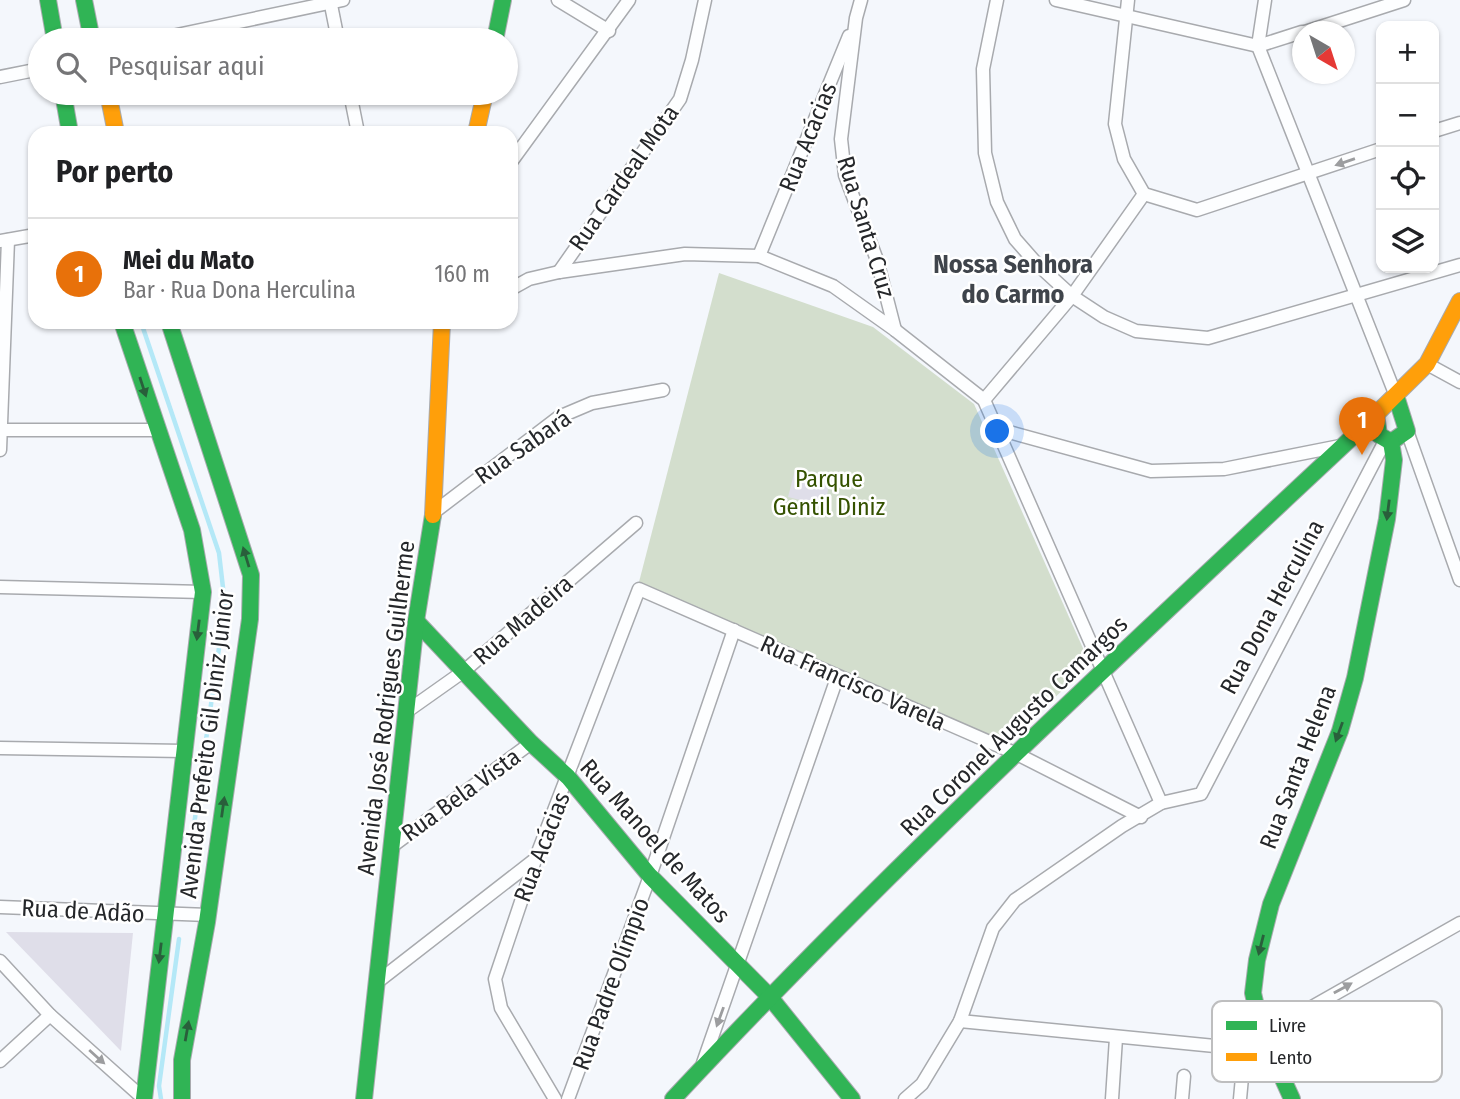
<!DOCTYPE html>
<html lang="pt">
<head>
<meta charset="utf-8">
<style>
  body { margin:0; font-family:"Fira Sans Condensed",sans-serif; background:#f6f6f6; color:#202124 }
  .controls { position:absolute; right:21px; top:21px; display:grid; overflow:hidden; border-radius:14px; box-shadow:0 2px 5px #0004 }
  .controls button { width:63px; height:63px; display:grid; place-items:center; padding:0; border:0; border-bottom:2px solid #e0e0e0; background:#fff; color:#202124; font:35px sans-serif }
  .compass { position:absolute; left:1292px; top:21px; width:63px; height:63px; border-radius:50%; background:#fff; box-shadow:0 2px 5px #0004; rotate:141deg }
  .you { position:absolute; left:998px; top:432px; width:24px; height:24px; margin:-18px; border:5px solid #fff; border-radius:50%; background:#1a73e8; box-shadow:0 0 0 10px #1a73e833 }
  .badge { display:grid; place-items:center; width:46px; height:46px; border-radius:50%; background:#ea580c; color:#fff; font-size:23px; font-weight:700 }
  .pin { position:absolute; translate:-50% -58px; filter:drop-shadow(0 2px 4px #0008) }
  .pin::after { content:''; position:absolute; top:37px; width:24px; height:21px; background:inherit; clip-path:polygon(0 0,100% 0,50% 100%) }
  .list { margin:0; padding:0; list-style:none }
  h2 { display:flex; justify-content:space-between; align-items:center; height:91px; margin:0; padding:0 28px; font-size:30px }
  h2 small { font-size:23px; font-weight:400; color:#757577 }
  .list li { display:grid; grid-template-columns:46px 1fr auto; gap:21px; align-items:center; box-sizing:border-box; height:112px; padding:0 28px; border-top:2px solid #e0e0e0 }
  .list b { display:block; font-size:26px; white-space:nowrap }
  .list p { margin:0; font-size:23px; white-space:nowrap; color:#757577 }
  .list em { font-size:23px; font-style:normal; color:#757577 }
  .icon { flex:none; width:38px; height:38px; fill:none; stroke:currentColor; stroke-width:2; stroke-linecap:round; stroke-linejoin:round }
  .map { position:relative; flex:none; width:1460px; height:1099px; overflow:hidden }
  .search { position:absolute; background:#fff; box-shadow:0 2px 5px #0004; left:28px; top:28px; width:490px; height:77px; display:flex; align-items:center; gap:18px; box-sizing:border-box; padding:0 24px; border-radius:38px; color:#757577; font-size:26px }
  .panel { position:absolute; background:#fff; box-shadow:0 2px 5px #0004; left:28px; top:126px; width:490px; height:203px; border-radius:21px }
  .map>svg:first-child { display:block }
</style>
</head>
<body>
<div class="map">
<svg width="1460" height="1099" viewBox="0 0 1460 1099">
  <rect width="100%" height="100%" fill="#f4f7fc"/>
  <!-- green -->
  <polygon fill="#d3decd" points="719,273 873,327 974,404 1090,664 1005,745 639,582"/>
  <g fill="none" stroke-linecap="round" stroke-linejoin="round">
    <!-- stream -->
    <g stroke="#b4e8f7" stroke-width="4.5">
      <polyline points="141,322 219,553 225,605 185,889"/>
      <polyline points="161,1099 159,1086 179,939"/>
    </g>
  </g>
  <!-- building -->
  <g fill="#dfdee9">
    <polygon points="795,470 831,479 824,506 788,497"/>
    <polygon points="6,932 133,933 121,1051"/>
  </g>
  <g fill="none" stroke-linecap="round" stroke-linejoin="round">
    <defs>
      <g id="street">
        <polyline points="330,0 338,40"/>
        <polyline points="558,0 609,31"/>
        <polyline points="861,0 856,18 841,139 845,175 877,260 895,330"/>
        <polyline points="997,0 983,69 985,153 997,202 1015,239 1037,264 1072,296 1104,317 1136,331 1208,338 1460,265"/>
        <polyline points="1056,0 1258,46 1302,32"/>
        <polyline points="1128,0 1115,124 1124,159 1144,194 1197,210 1381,149"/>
        <polyline points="1265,0 1258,46 1396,396"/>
        <polyline points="1305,32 1404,0"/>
        <polyline points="153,40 343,0"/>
        <polyline points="0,77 40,69"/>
        <polyline points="350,93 358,133"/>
        <polyline points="1434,131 1460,123"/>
        <polyline points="511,162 629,0"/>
        <polyline points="0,241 35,235"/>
        <polyline points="759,256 849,36"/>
        <polyline points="559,272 680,99 692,60 705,0"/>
        <polyline points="511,289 529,279 559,272 685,254 759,256 833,286 895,330 984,400 1161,803"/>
        <polyline points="1427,364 1460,382"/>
        <polyline points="984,400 1072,296 1144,194"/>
        <polyline points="998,429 1151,471 1224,469 1340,446"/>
        <polyline points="0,430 157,430"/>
        <polyline points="1407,431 1460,580"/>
        <polyline points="0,450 8,240"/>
        <polyline points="433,513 559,417 592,403 663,390"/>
        <polyline points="0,587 203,592"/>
        <polyline points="406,712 464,671 636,523"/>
        <polyline points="0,748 184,751"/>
        <polyline points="391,847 531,743"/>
        <polyline points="0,907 208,915"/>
        <polyline points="0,961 50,1015 144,1099"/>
        <polyline points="376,983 533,861"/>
        <polyline points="960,1021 1225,1047 1245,1045 1460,923"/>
        <polyline points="0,1061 50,1015"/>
        <polyline points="703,1063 837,678"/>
        <polyline points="555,1099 501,1008 495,979 535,860 639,589 1017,754 1141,817"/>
        <polyline points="568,1099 650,876 734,630"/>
        <polyline points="905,1099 922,1084 960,1021 993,928 1015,900 1122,826 1161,803 1201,794 1385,441"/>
        <polyline points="1112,1099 1116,1038"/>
        <polyline points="1182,1099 1184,1076"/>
        <polyline points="1240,1099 1245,1045"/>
      </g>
      <g id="fast">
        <polyline points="48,0 55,40"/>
        <polyline points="84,0 92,40"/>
        <polyline points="495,40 503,0"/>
        <polyline points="63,93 70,133"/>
        <polyline points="122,322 192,530 203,592 144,1099"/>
        <polyline points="169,322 251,575 250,619 207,922 182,1060 182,1099"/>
        <polyline points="1376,414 1379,435 1391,442 1407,431 1396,396"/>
        <polyline points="416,621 531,743 568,777 650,876 769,996 852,1099"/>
        <polyline points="364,1099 416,621 433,515"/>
        <path d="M 673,1099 C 891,865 1128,647 1362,428"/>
        <polyline points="1292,1099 1262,1033 1253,993 1257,960 1271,904 1340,731 1355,678 1387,519 1394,460 1391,442"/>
      </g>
      <g id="slow">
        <polyline points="108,93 116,133"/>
        <polyline points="476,133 485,93"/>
        <polyline points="1362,428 1427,364 1460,301"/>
        <polyline points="433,515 442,322"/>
      </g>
    </defs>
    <!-- street casing -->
    <use href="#street" stroke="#a8aaae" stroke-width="15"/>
    <!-- fast casing -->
    <use href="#fast" stroke="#a8aaae" stroke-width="18"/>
    <!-- slow casing -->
    <use href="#slow" stroke="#a8aaae" stroke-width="18"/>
    <!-- street -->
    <use href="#street" stroke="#fdfeff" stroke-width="12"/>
    <!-- fast -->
    <use href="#fast" stroke="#30b455" stroke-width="16"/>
    <!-- slow -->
    <use href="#slow" stroke="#ff9f0a" stroke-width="16"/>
  </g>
  <!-- one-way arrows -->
  <defs><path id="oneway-solid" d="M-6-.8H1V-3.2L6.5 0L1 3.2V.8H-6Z" transform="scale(1.75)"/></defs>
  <g fill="#9c9d9f">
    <use href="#oneway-solid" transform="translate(1345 162) rotate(161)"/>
    <use href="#oneway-solid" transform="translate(1343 988) rotate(-29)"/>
    <use href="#oneway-solid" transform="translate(720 1017) rotate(110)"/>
    <use href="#oneway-solid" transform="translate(97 1057) rotate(42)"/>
  </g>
  <g fill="#295f3b">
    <use href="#oneway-solid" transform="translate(143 387) rotate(72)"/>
    <use href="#oneway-solid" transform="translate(1388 510) rotate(97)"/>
    <use href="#oneway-solid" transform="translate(246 557) rotate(-107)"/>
    <use href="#oneway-solid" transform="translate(198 630) rotate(97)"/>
    <use href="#oneway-solid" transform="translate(1339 732) rotate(110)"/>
    <use href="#oneway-solid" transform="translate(223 807) rotate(-82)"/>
    <use href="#oneway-solid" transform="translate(1261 945) rotate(104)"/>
    <use href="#oneway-solid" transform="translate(160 953) rotate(97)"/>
    <use href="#oneway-solid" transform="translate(187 1031) rotate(-80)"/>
  </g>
  <g text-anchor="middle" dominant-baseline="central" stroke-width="5" stroke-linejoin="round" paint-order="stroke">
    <!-- street labels -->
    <g font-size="24" fill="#25272a" stroke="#fff">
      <text transform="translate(808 137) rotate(-68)">Rua Acácias</text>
      <text transform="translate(624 178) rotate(-55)">Rua Cardeal Mota</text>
      <text transform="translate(866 227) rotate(73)">Rua Santa Cruz</text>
      <text transform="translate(523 447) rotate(-35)">Rua Sabará</text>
      <text transform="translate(1272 607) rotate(-62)">Rua Dona Herculina</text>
      <text transform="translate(523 620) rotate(-41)">Rua Madeira</text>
      <text transform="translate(853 683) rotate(24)">Rua Francisco Varela</text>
      <text transform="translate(386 708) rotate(-83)">Avenida José Rodrigues Guilherme</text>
      <text transform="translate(1014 726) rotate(-44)">Rua Coronel Augusto Camargos</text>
      <text transform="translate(207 744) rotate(-83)">Avenida Prefeito Gil Diniz Júnior</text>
      <text transform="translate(1298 767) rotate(-69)">Rua Santa Helena</text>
      <text transform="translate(461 795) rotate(-36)">Rua Bela Vista</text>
      <text transform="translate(655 841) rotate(48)">Rua Manoel de Matos</text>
      <text transform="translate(542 847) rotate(-69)">Rua Acácias</text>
      <text transform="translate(83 911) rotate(3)">Rua de Adão</text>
      <text transform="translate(611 984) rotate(-70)">Rua Padre Olímpio</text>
    </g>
    <!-- park labels -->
    <g font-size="24" fill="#355200" stroke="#fff">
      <text x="829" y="479">Parque<tspan x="829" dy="28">Gentil Diniz</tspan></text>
    </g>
    <!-- neighbourhood labels -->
    <g font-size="26" font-weight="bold" fill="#3f444b" stroke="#fff">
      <text x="1013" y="264">Nossa Senhora<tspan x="1013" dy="30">do Carmo</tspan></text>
    </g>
  </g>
  <!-- legend -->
  <rect x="1212" y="1001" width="230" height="81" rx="10" fill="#fff" stroke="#bebebf" stroke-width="2"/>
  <rect x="1226" y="1021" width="31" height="9" fill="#30b455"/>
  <rect x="1226" y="1053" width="31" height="8" fill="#ff9f0a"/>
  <g font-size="19" fill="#25272a">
    <text x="1269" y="1032">Livre</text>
    <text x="1269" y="1064">Lento</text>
  </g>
</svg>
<div class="controls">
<button>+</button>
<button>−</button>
<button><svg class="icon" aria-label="locate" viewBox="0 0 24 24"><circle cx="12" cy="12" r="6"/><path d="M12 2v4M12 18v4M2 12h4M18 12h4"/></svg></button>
<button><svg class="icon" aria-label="layers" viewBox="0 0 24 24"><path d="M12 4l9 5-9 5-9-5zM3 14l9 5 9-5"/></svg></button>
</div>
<svg class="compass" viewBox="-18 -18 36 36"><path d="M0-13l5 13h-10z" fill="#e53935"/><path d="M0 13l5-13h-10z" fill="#757577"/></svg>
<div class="you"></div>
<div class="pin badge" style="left:1362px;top:455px;background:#e8710a">1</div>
<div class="search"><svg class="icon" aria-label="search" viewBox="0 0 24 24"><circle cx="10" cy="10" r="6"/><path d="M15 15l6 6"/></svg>Pesquisar aqui</div>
<section class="panel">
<h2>Por perto<small></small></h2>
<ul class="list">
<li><span class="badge" style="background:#e8710a">1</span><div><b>Mei du Mato</b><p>Bar · Rua Dona Herculina</p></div><em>160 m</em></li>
</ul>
</section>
</div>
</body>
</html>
